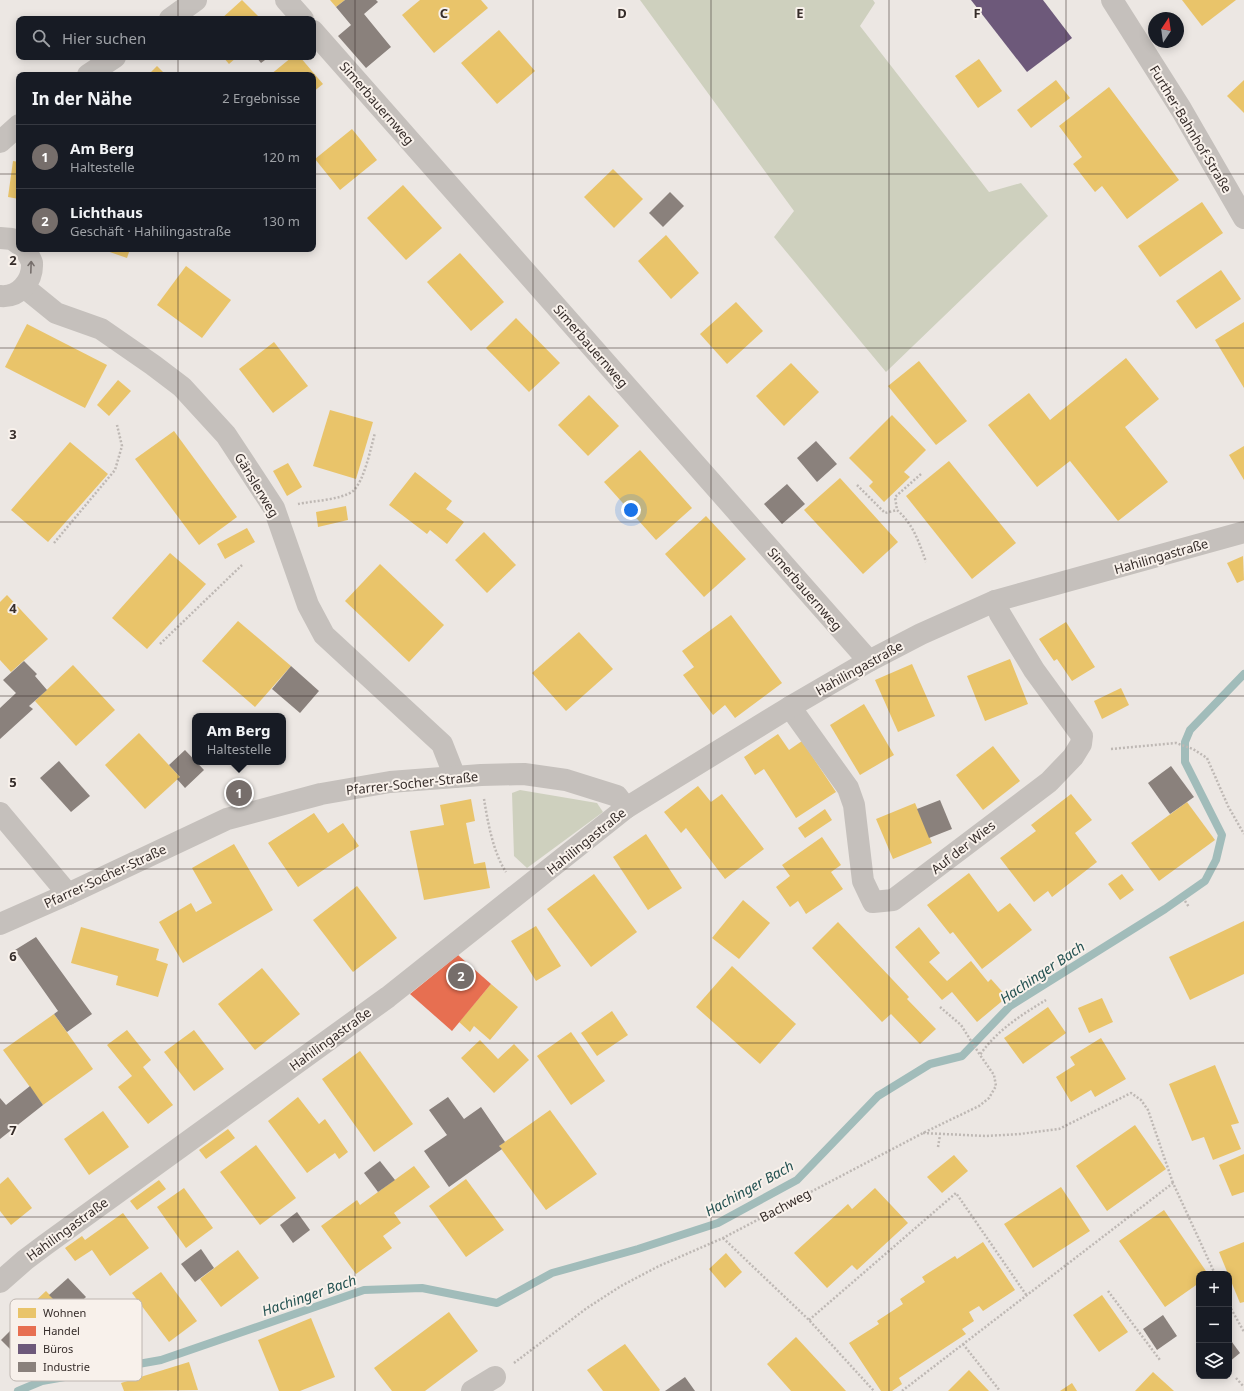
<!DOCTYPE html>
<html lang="de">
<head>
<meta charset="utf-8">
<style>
  body { margin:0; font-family:"Noto Sans",sans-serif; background:#20242c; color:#f1f3f6 }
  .controls { position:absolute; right:12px; bottom:12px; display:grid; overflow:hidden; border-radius:8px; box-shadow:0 2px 10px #0003 }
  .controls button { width:36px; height:36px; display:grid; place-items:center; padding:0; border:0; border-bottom:1px solid #363941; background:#171b24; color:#f1f3f6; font:20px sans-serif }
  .compass { position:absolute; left:1148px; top:12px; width:36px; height:36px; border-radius:50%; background:#171b24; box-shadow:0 2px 10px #0003; rotate:13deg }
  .you { position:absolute; left:631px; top:510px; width:14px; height:14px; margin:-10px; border:3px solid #fff; border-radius:50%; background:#1a73e8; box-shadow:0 0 0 6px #1a73e833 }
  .badge { display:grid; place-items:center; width:26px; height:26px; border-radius:50%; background:#766e6b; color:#fff; font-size:13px; font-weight:700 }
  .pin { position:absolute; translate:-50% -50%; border:2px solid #fff; box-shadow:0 1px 4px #0006 }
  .popup { position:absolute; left:192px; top:713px; width:94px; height:52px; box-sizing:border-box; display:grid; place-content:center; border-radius:8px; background:#171b24; filter:drop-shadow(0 1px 3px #0005); font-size:13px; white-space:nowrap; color:#9ea1a6 }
  .popup b { font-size:15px; color:#f1f3f6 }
  .popup::after { content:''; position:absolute; left:50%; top:100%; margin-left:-8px; border:8px solid transparent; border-top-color:#171b24 }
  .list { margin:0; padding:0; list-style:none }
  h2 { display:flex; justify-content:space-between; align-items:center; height:52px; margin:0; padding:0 16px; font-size:17px }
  h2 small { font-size:13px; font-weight:400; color:#9ea1a6 }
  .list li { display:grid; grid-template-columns:26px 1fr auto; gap:12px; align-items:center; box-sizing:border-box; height:64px; padding:0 16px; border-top:1px solid #363941 }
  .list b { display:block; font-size:15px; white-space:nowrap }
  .list p { margin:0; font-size:13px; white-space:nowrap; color:#9ea1a6 }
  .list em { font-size:13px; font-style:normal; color:#9ea1a6 }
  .icon { flex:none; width:22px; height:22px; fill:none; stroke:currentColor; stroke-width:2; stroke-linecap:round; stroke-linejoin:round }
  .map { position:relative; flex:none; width:1244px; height:1391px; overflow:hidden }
  .search { position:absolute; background:#171b24; box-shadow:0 2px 10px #0003; left:16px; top:16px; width:300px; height:44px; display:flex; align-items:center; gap:10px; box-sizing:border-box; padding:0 14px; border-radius:8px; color:#9ea1a6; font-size:15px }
  .panel { position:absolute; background:#171b24; box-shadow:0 2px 10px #0003; left:16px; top:72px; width:300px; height:180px; border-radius:8px }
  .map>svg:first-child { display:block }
</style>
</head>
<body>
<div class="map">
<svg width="1244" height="1391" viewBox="0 0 1244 1391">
  <rect width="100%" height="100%" fill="#ece7e3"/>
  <!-- green -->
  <g fill="#ced0be">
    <polygon points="640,0 873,0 875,3 860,26 989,192 1021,183 1048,216 886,372 774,237 794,211"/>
    <polygon points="520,790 597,803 603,812 527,868 514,856 512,793"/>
  </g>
  <!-- homes -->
  <g fill="#e9c46a">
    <polygon points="242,0 261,19 221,19"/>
    <polygon points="330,0 345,0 336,7"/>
    <polygon points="420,0 481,0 488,8 434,53 402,15"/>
    <polygon points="1182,0 1236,0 1202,26"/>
    <polygon points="499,30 535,71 497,104 461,63"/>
    <polygon points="223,57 237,57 229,64"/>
    <polygon points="292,57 300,57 323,84 313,92 313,75 270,75"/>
    <polygon points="979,59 1002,91 978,108 955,76"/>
    <polygon points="157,66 166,75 148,75"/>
    <polygon points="1056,80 1070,98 1031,128 1017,110"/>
    <polygon points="1244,80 1244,113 1227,96"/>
    <polygon points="1109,87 1179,180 1127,219 1102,186 1095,192 1073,164 1082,157 1059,126"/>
    <polygon points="352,129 377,160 340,190 315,159"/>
    <polygon points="13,161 19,162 19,199 8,197"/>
    <polygon points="613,169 643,199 614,228 584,197"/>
    <polygon points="403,185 442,228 406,260 367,218"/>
    <polygon points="1202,202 1223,233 1160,277 1138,246"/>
    <polygon points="666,235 699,273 671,299 638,261"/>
    <polygon points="101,249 130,249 127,258"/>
    <polygon points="460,253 504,302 471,331 427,282"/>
    <polygon points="186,266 231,300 202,338 157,305"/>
    <polygon points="1221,270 1241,299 1196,329 1176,301"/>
    <polygon points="736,302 763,331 727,364 700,334"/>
    <polygon points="516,318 560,363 529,392 486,348"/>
    <polygon points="1244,322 1244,388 1215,340"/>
    <polygon points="27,324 107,365 85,408 5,367"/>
    <polygon points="274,342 308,386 273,413 239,369"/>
    <polygon points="1126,358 1159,399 1125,427 1168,482 1118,521 1070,461 1037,487 988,425 1029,393 1050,420"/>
    <polygon points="919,361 967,421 936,445 888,386"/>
    <polygon points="791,363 819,392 784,426 756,396"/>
    <polygon points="118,380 131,391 109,416 97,405"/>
    <polygon points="589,395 619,426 588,456 558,425"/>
    <polygon points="330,410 373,422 356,479 313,466"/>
    <polygon points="892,415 926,450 904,472 910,477 884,502 869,486 873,482 849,458"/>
    <polygon points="174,431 237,517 199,545 135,459"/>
    <polygon points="70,442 108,474 48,542 11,510"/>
    <polygon points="1244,446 1244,480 1229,455"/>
    <polygon points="640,450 692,508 656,540 604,482"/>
    <polygon points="949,461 1016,543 972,579 906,496"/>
    <polygon points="288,463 302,487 287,496 273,471"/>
    <polygon points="415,472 452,501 446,509 464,522 447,544 430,530 427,534 389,505"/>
    <polygon points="840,478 898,542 863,574 804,510"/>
    <polygon points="346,506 348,520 318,527 316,512"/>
    <polygon points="706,516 746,559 704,597 665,554"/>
    <polygon points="247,528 255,542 225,559 217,544"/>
    <polygon points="484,532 516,565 487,593 455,560"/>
    <polygon points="170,553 206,584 147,649 112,618"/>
    <polygon points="1243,556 1244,580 1237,583 1227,563"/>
    <polygon points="380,564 444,625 409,662 345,601"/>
    <polygon points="7,595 48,639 11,672 0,660 0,602"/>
    <polygon points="731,615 782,683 735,718 725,705 713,715 683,675 694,667 682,651"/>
    <polygon points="238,621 291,666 255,707 202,661"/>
    <polygon points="1066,622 1095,667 1072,681 1057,659 1054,661 1039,639"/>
    <polygon points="579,632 613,669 566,711 532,673"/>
    <polygon points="1010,659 1028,704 985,721 967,676"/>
    <polygon points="912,664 935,716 898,732 875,680"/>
    <polygon points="73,665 115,710 76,746 35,701"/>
    <polygon points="1121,688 1129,705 1102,719 1094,701"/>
    <polygon points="864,704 894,755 860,775 830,725"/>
    <polygon points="139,733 180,777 145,809 105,765"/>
    <polygon points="778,734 789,750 802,741 836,792 796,818 764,769 755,775 744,757"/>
    <polygon points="993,746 1020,781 983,810 956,775"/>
    <polygon points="698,786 711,802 722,794 764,849 725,879 686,828 681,833 664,812"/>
    <polygon points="1071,794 1092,820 1075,833 1097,862 1052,897 1048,891 1034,902 1000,858 1036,831 1031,825"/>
    <polygon points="471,799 475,821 466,823 474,864 485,862 490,888 424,900 410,831 444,825 440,805"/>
    <polygon points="1187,802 1215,840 1159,881 1131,843"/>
    <polygon points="915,803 932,843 893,859 876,819"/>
    <polygon points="825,809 832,820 805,838 798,828"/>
    <polygon points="314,813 328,833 343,823 359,846 298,887 268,843"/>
    <polygon points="646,834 682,888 648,910 613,857"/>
    <polygon points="822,837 841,865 831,872 843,889 806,914 798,901 790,907 776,887 790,876 782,865"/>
    <polygon points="234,844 273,910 183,963 159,922 191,903 196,912 212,903 192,868"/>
    <polygon points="969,873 998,912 1010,903 1032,930 982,969 953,932 950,934 927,905"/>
    <polygon points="594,874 637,932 591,967 547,909"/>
    <polygon points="1122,874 1134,890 1120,900 1108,884"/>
    <polygon points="357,886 397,938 353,972 313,920"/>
    <polygon points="743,900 770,923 739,959 712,938"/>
    <polygon points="1244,921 1244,974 1190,1000 1169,957"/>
    <polygon points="838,922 909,997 907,999 936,1029 920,1044 891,1014 882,1022 812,948"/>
    <polygon points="536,926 561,966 536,981 511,941"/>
    <polygon points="81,927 159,949 156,960 168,964 158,997 116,985 118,976 71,963"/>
    <polygon points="919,927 940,953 929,962 947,981 971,961 988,982 991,979 1007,997 977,1022 952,992 942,1000 895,947"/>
    <polygon points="732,966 796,1024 760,1064 696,1007"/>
    <polygon points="262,968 300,1014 255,1050 218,1004"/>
    <polygon points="491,984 518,1007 490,1040 474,1026 470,1032 459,1022"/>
    <polygon points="1102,998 1113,1022 1089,1033 1078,1008"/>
    <polygon points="1048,1007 1066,1033 1023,1064 1004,1038"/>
    <polygon points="612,1011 628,1035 597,1056 581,1033"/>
    <polygon points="54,1014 93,1069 43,1105 3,1050"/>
    <polygon points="127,1030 151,1060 143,1067 173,1105 148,1124 118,1087 132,1076 107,1045"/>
    <polygon points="194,1030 224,1069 194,1091 164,1052"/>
    <polygon points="571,1032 605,1081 571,1105 537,1056"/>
    <polygon points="1101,1038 1126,1079 1095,1097 1091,1090 1071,1102 1056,1077 1075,1065 1070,1057"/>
    <polygon points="480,1040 498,1059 514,1044 529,1060 494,1093 461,1058"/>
    <polygon points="360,1051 413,1124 374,1152 322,1079"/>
    <polygon points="1215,1065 1239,1123 1231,1125 1241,1149 1213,1160 1204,1137 1192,1141 1169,1084"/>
    <polygon points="298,1097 319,1124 325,1119 348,1152 339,1159 335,1153 307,1173 268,1121"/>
    <polygon points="550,1110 597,1174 546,1210 499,1146"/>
    <polygon points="103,1111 129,1147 89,1175 64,1139"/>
    <polygon points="1135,1125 1166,1169 1107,1211 1076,1166"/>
    <polygon points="228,1129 235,1138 206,1159 199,1150"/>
    <polygon points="256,1145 296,1198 260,1225 220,1172"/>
    <polygon points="1244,1154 1244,1192 1232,1196 1219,1165"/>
    <polygon points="954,1155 968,1171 942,1193 927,1177"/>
    <polygon points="414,1166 430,1187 394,1213 401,1223 383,1236 392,1248 356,1274 321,1226 357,1200 360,1205"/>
    <polygon points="8,1177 32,1208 11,1225 0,1211 0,1184"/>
    <polygon points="466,1179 504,1230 466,1257 429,1206"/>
    <polygon points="159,1180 166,1189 137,1210 130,1201"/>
    <polygon points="1061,1187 1090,1231 1033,1268 1004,1224"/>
    <polygon points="184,1188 213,1228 186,1248 157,1207"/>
    <polygon points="875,1188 908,1223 857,1270 852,1265 827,1288 794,1253 848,1204 852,1209"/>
    <polygon points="1164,1210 1208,1274 1199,1274 1199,1283 1165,1307 1119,1241"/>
    <polygon points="123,1213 149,1248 110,1276 92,1250 75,1261 65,1248 82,1236 85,1240"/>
    <polygon points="983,1242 1015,1290 983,1311 979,1306 969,1312 974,1321 962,1329 966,1334 899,1378 902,1384 892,1391 881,1391 849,1343 879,1324 877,1321 903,1304 900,1299 925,1282 922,1277 955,1256 957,1259"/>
    <polygon points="1244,1242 1244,1302 1240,1303 1219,1252"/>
    <polygon points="238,1250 259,1278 221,1307 200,1279"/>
    <polygon points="726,1253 742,1272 725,1288 709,1269"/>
    <polygon points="161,1272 197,1321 169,1342 132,1293"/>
    <polygon points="46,1291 82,1329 64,1346 60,1341 45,1356 13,1322"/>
    <polygon points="1102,1295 1128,1332 1099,1352 1073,1315"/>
    <polygon points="449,1312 478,1351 425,1391 392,1391 374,1368"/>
    <polygon points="311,1318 335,1377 300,1391 279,1391 258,1340"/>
    <polygon points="796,1337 846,1391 791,1391 767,1364"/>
    <polygon points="625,1344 660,1390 659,1391 603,1391 587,1370"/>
    <polygon points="189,1362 198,1390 124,1391 121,1383"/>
    <polygon points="969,1370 989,1391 948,1391"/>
    <polygon points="1153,1372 1174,1391 1135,1391"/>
    <polygon points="1072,1383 1077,1391 1060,1391"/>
  </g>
  <!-- shops -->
  <polygon fill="#e76f51" points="458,955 491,984 452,1031 410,994"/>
  <!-- offices -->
  <polygon fill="#6d597a" points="971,0 1043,0 1072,38 1027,72"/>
  <!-- industry -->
  <g fill="#8a817c">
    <polygon points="345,0 376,0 378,2 364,14 391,47 366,68 338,36 351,25 336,7"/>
    <polygon points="256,57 269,57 261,63"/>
    <polygon points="670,192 684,206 663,227 649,213"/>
    <polygon points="816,441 837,464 817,482 797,458"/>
    <polygon points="787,484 805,504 782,524 764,504"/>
    <polygon points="24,661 37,674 35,676 47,690 29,706 33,709 0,739 0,708 16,693 3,680"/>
    <polygon points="291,666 319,691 300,713 272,689"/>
    <polygon points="185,750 204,770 185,788 177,779 180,777 169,765"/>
    <polygon points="59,761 90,796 71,812 40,778"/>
    <polygon points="1171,766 1194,797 1170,814 1148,783"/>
    <polygon points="940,800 952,829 929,838 917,809"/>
    <polygon points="36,937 92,1014 67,1032 54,1014 58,1011 15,950"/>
    <polygon points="30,1086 43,1105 0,1139 0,1098 6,1105"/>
    <polygon points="448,1097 464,1119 481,1107 505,1142 499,1146 502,1149 449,1187 424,1151 447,1135 429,1110"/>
    <polygon points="380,1161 395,1180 378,1192 364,1173"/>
    <polygon points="297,1212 310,1230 293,1243 280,1225"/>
    <polygon points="201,1249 214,1268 195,1282 181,1264"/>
    <polygon points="68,1278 86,1297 68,1314 49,1295"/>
    <polygon points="1163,1315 1177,1336 1157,1350 1143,1329"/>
    <polygon points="16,1325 25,1334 10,1349 1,1340"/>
    <polygon points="1229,1338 1240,1353 1229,1362"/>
    <polygon points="685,1377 695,1391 665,1391"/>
  </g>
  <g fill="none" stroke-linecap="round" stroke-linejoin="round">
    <!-- stream -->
    <polyline stroke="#a1bcba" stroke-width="8" points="18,1391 42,1381 161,1360 364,1290 422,1288 497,1303 552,1273 638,1249 718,1223 797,1180 878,1096 930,1064 962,1056 1010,1006 1165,909 1205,881 1216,860 1222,835 1185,762 1185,742 1190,730 1244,674"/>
    <!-- path -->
    <g stroke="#beb8b4" stroke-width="2.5" stroke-dasharray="2 2" stroke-linecap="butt">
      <path d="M 921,474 L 895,497 L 897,510 C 913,524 919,542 926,562"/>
      <polyline points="857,485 885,513 897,510"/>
      <path d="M 298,504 C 312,501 341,500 353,491 C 364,482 371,447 375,433"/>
      <polyline points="54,543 115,470 122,446 117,425"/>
      <polyline points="160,644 242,565"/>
      <polyline points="1111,749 1176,743 1193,749 1207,758 1228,806 1244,834"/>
      <path d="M 484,799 C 488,823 493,852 506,872"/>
      <polyline points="1185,901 1189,907"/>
      <polyline points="940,1007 961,1025 980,1055"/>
      <polyline points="923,1133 986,1136 1020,1134 1059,1129 1131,1093 1141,1100 1148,1110 1173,1183"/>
      <polyline points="938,1147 940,1135"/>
      <polyline points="723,1238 809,1320 874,1391"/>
      <polyline points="1108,1291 1160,1360"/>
      <polyline points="1229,1305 1244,1332"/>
      <polyline points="809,1320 956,1193 1027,1296"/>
      <polyline points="963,1344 1000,1391"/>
      <path d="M 514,1363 L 587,1308 L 621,1286 L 659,1266 L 723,1238 L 923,1133 L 979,1106 L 989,1098 L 996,1086 L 994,1075 L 980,1055 C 996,1031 1021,1015 1046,1000"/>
      <polyline points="1236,1378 1244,1387"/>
      <polyline points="902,1391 1173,1183 1215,1274"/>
    </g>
    <!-- street -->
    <g stroke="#c5c0bc" stroke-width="22">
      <polyline points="286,0 303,19"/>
      <polyline points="1112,0 1181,109 1244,218"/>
      <polyline points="170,19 196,0"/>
      <polyline points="313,31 869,661"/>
      <polyline points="88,75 115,57"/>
      <polyline points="0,142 19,125"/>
      <polyline points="0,238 12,239 19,244"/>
      <polyline points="24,287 56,313 101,329 153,365 182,387 226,435 274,508 308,605 324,635 442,744 455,777"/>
      <path d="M 0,296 C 19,298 33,281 32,263 C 31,259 27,253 25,249"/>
      <polyline points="790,707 848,788 854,805 863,881 873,902 893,900 1049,782 1073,757 1081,744 1082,736 1034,670 1000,614 995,601"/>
      <polyline points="0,813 68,894"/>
      <polyline points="0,924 68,894 227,819 321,794 390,782 481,775 524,774 566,780 617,796 626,808"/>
      <polyline points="0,1282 25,1260 45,1245 388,997 626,808 790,707 869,661 921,634 995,601 1244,532"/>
      <polyline points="472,1391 495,1377"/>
    </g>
  </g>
  <!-- one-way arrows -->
  <defs><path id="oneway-shaft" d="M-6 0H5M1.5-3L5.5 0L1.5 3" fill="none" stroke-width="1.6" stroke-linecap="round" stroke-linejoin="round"/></defs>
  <use stroke="#766f6c" href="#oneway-shaft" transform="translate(31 267) rotate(-88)"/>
  <!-- grid -->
  <path fill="none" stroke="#362d2a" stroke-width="1" stroke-opacity="0.55" d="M 178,0 L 178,19M 355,0 L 355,1391M 533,0 L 533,1391M 711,0 L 711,1391M 889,0 L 889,1391M 1066,0 L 1066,1391M 178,57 L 178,75M 0,174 L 19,174M 313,174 L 1244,174M 178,249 L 178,1391M 0,348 L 1244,348M 0,522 L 1244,522M 0,696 L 1244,696M 0,869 L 1244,869M 0,1043 L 1244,1043M 0,1217 L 1244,1217"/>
  <g text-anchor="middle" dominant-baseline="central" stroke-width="4" stroke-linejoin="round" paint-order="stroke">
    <!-- street labels -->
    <g font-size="13" fill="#362d2a" stroke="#f8f1eb">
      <text transform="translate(377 103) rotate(49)">Simerbauernweg</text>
      <text transform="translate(1191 129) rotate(59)">Further-Bahnhof-Straße</text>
      <text transform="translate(591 346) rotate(49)">Simerbauernweg</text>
      <text transform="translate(257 485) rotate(59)">Gänslerweg</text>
      <text transform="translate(1161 556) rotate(-16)">Hahilingastraße</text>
      <text transform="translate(805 589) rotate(49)">Simerbauernweg</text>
      <text transform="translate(859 668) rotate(-29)">Hahilingastraße</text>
      <text transform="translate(412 783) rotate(-6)">Pfarrer-Socher-Straße</text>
      <text transform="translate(586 841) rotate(-39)">Hahilingastraße</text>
      <text transform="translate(963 847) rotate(-38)">Auf der Wies</text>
      <text transform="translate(105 876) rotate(-25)">Pfarrer-Socher-Straße</text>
      <text transform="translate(330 1039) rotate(-36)">Hahilingastraße</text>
      <text transform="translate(785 1205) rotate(-28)">Bachweg</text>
      <text transform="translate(67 1229) rotate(-36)">Hahilingastraße</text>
    </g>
    <!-- water labels -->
    <g font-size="14" font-style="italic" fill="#245252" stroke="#f8f1eb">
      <text transform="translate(1042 972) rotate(-34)">Hachinger Bach</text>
      <text transform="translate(749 1188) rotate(-29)">Hachinger Bach</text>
      <text transform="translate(309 1295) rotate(-19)">Hachinger Bach</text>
    </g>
  </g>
  <!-- legend -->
  <rect x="10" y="1299" width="132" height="82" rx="6" fill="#f8f1eb" stroke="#beb6b1" stroke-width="1"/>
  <rect x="18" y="1308" width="18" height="10" fill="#e9c46a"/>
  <rect x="18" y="1326" width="18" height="10" fill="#e76f51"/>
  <rect x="18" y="1344" width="18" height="10" fill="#6d597a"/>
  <rect x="18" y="1362" width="18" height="10" fill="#8a817c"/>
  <g font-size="11" fill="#362d2a">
    <text x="43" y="1317">Wohnen</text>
    <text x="43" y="1335">Handel</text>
    <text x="43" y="1353">Büros</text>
    <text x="43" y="1371">Industrie</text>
  </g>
  <g font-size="13" text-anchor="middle" font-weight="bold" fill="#362d2a" stroke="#f8f1eb" stroke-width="4" stroke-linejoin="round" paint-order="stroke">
    <text x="444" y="18">C</text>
    <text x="622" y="18">D</text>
    <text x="800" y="18">E</text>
    <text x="977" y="18">F</text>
    <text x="13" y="265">2</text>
    <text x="13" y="439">3</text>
    <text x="13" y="613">4</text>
    <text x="13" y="787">5</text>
    <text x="13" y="961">6</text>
    <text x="13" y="1135">7</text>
  </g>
</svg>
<div class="controls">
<button>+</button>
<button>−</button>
<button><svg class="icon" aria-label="layers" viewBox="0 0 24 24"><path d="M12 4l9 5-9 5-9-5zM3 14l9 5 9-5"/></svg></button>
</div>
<svg class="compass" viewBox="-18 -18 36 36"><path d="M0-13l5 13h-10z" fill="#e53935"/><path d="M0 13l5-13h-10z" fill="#9ea1a6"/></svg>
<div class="you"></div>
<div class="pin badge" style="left:239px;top:793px">1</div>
<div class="popup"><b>Am Berg</b>Haltestelle</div>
<div class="pin badge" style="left:461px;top:976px">2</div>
<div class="search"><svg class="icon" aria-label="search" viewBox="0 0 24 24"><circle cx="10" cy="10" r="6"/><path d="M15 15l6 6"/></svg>Hier suchen</div>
<section class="panel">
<h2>In der Nähe<small>2 Ergebnisse</small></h2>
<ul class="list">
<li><span class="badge">1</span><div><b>Am Berg</b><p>Haltestelle</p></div><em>120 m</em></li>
<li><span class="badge">2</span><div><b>Lichthaus</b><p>Geschäft · Hahilingastraße</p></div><em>130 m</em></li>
</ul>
</section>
</div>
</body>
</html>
